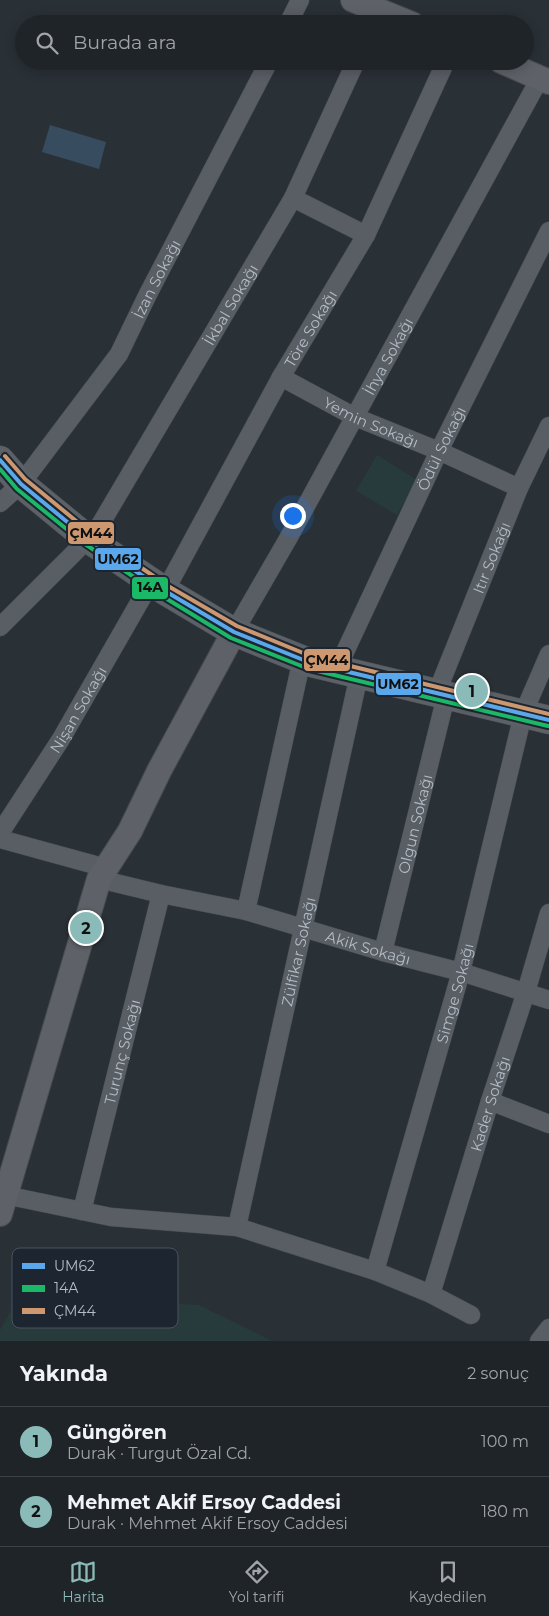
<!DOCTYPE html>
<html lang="tr">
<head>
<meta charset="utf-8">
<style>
  body { margin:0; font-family:Montserrat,sans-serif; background:#272c30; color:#f1f3f6 }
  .you { position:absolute; left:292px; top:515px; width:18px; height:18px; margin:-12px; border:4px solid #fff; border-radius:50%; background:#1a73e8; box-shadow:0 0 0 8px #1a73e833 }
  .badge { display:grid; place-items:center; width:32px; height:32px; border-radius:50%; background:#8bbbb9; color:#111; font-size:16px; font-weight:700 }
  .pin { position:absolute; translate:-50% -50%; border:2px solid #fff; box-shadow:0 1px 5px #0006 }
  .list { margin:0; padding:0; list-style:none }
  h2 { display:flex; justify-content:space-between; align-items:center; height:65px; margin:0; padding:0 20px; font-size:21px }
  h2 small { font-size:16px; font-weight:400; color:#a1a4a8 }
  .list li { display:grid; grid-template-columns:32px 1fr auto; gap:15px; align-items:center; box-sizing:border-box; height:70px; padding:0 20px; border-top:1px solid #3c4145 }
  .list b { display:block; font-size:19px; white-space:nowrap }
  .list p { margin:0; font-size:16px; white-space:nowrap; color:#a1a4a8 }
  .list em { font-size:16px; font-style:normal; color:#a1a4a8 }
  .icon { flex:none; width:28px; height:28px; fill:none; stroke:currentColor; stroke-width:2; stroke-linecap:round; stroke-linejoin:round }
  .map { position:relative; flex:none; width:549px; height:1341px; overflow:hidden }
  .search { position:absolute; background:#1f2428; box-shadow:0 2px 12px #0003; left:15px; right:15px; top:15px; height:55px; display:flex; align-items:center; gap:12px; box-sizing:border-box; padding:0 18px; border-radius:28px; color:#a1a4a8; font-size:19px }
  .sheet { height:205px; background:#1f2428 }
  nav { display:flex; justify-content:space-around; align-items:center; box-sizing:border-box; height:70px; border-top:1px solid #3c4145; background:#1f2428; font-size:14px; color:#a1a4a8 }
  nav a { display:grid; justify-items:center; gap:2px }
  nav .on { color:#8bbbb9 }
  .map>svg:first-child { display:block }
</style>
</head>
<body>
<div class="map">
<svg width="549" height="1341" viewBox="0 0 549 1341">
  <rect width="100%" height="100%" fill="#293036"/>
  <!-- green -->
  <g fill="#273b3c">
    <polygon points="377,455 417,480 397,515 356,491"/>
    <polygon points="19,1296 199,1305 272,1341 0,1341 0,1330"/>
  </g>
  <!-- water -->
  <polygon fill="#384c5f" points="50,125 106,142 99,169 42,152"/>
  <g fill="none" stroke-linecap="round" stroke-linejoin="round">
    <defs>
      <g id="street">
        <polyline points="288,24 300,0"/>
        <polyline points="293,198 366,235"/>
        <path id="s1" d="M 281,377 L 355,417 L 439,451 L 519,488"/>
        <path id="s2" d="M 0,503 L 21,484 L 119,354 L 147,296 L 269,61"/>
        <path id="s3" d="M 165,591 L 281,377 L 366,235 L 446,61"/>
        <path id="s4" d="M 0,627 L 88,539 L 100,525 L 293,198 L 356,61"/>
        <path id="s5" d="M 234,632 L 289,537 L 540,78"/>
        <path id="s6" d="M 337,669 L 439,451 L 549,231"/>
        <path id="s7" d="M 437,692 L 519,488 L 549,426"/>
        <path id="s8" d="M 0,833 L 61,739 L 151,582"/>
        <polyline points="0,839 106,868"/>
        <path id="s9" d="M 99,879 L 161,894 L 246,911 L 383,952 L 461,972 L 549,1000"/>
        <polyline points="246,911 302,659"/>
        <path id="s10" d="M 383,952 L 446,696"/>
        <polyline points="490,1101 549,1124"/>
        <polyline points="5,1195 111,1217 237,1227 375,1271 431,1294 471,1315"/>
        <path id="s11" d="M 82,1211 L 161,894"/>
        <path id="s12" d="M 237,1227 L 359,675"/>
        <path id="s13" d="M 375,1271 L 461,972 L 523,714 L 549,654"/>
        <path id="s14" d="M 431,1294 L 490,1101 L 526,992 L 549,913"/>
        <polyline points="539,1341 549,1328"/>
      </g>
      <g id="secondary">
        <polyline points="353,0 412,24"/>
        <polyline points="501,61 549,82"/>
        <polyline points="0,1214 99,879 130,831 159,771 234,632"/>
      </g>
      <polyline id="primary" points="0,460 21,484 88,539 165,591 234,632 311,663 549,720"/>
    </defs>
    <!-- street casing -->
    <use href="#street" stroke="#474c51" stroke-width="19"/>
    <!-- secondary casing -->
    <use href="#secondary" stroke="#474c51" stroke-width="26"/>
    <!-- primary casing -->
    <use href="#primary" stroke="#474c53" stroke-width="29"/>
    <!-- street -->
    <use href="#street" stroke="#595e64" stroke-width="18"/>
    <!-- secondary -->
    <use href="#secondary" stroke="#5e6268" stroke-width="24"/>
    <!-- primary -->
    <use href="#primary" stroke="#5b6166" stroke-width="28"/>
    <defs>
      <polyline id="bus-1" points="0,460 21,484 88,539 165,591 234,632 311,663 549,720"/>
      <polyline id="bus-2" points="0,469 17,489 85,544 162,596 231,638 309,669 548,726"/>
      <polyline id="bus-3" points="5,456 25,479 92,534 168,586 237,626 313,657 549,714"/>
    </defs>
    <!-- bus-1 casing -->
    <use href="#bus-1" stroke="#1d2630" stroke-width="8"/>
    <!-- bus-2 casing -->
    <use href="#bus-2" stroke="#1d2630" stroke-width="8"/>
    <!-- bus-3 casing -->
    <use href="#bus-3" stroke="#1d2630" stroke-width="8"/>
    <!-- bus-1 -->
    <use href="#bus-1" stroke="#5aa8eb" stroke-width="4"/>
    <!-- bus-2 -->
    <use href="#bus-2" stroke="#1ab867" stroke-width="4"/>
    <!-- bus-3 -->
    <use href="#bus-3" stroke="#cd976f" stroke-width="4"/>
  </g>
  <g text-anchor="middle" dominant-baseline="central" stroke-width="4" stroke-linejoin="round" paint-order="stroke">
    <!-- street labels -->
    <g font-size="15" fill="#b3bcc7" stroke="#1d2630">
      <text stroke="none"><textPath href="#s2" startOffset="275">İzan Sokağı</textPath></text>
      <text stroke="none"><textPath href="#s4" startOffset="399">İkbal Sokağı</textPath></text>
      <text stroke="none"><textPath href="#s3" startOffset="300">Töre Sokağı</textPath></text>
      <text stroke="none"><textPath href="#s5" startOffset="316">İhya Sokağı</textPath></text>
      <text stroke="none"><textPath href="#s1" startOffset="101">Yemin Sokağı</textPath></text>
      <text stroke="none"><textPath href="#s6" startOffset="244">Ödül Sokağı</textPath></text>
      <text stroke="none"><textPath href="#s7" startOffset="145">Itır Sokağı</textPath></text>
      <text stroke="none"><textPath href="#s8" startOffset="146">Nişan Sokağı</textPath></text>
      <text stroke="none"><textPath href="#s10" startOffset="132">Olgun Sokağı</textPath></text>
      <text stroke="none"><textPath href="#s9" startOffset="278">Akik Sokağı</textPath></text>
      <text stroke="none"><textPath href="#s12" startOffset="282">Zülfikar Sokağı</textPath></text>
      <text stroke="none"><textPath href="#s13" startOffset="289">Simge Sokağı</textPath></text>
      <text stroke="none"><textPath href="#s11" startOffset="164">Turunç Sokağı</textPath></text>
      <text stroke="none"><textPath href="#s14" startOffset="199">Kader Sokağı</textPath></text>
    </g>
  </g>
  <!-- legend -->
  <rect x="12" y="1248" width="166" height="80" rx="8" fill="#1d2630" stroke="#4a535d" stroke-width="1"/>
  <rect x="22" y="1263" width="23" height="6" fill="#5aa8eb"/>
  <rect x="22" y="1285" width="23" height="7" fill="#1ab867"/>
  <rect x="22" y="1308" width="23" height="6" fill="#cd976f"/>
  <g font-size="14" fill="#b3bcc7">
    <text x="54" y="1271">UM62</text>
    <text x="54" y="1293">14A</text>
    <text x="54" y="1316">ÇM44</text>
  </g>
  <g stroke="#1d2630" stroke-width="2">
    <rect x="67" y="521" width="48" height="24" rx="5" fill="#cd976f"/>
    <rect x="94" y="547" width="48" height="24" rx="5" fill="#5aa8eb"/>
    <rect x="131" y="576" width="38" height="24" rx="5" fill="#1ab867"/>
    <rect x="303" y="648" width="48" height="24" rx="5" fill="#cd976f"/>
    <rect x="375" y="672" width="47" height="24" rx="5" fill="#5aa8eb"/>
  </g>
  <g font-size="14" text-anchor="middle" font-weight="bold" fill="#111">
    <text x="91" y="538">ÇM44</text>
    <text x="118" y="564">UM62</text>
    <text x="150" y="592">14A</text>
    <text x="327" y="665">ÇM44</text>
    <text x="398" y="689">UM62</text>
  </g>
</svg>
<div class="you"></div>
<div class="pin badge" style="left:472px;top:691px">1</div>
<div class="pin badge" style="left:86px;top:928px">2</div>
<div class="search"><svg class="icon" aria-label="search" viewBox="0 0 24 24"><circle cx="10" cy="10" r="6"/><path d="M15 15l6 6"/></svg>Burada ara</div>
</div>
<section class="sheet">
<h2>Yakında<small>2 sonuç</small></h2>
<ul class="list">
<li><span class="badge">1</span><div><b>Güngören</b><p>Durak · Turgut Özal Cd.</p></div><em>100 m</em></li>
<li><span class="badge">2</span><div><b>Mehmet Akif Ersoy Caddesi</b><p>Durak · Mehmet Akif Ersoy Caddesi</p></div><em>180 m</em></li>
</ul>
</section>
<nav>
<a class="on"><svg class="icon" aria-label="map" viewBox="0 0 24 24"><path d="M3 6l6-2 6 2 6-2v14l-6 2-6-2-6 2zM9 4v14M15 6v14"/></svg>Harita</a>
<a><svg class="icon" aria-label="directions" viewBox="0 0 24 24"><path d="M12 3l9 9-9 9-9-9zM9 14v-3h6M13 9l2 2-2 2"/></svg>Yol tarifi</a>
<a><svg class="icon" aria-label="saved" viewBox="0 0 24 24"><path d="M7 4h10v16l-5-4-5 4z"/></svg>Kaydedilen</a>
</nav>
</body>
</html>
